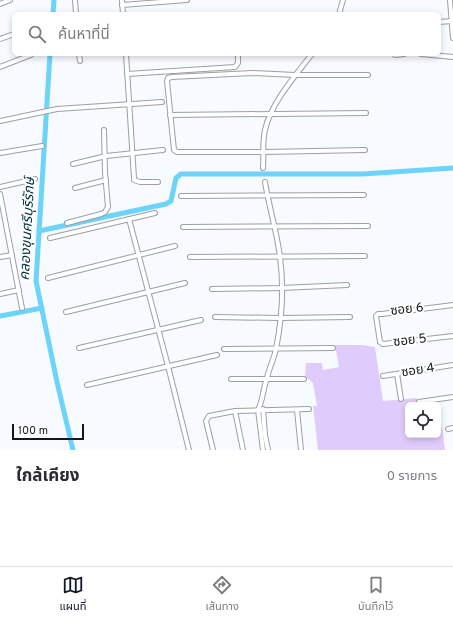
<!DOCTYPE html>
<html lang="th">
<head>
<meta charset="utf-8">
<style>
  body { margin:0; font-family:Overpass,"Noto Sans Thai",sans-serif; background:#f2f2f3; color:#2b2b33 }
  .controls { position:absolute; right:12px; bottom:12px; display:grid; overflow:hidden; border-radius:6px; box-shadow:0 2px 6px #0003 }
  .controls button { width:36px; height:36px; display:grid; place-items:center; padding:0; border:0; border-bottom:1px solid #e1e1e2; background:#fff; color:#2b2b33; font:20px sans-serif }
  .scale { position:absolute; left:12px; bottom:10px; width:72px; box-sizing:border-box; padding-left:4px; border:2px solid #141618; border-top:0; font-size:11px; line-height:14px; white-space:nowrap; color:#141618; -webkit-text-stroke:3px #fff; paint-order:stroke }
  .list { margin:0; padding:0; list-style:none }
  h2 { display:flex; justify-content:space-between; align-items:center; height:52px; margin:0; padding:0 16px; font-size:17px }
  h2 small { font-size:13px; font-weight:400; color:#7c7c81 }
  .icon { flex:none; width:22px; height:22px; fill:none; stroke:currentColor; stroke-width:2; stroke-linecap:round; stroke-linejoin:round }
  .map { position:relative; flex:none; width:453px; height:450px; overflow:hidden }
  .search { position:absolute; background:#fff; box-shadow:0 2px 6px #0003; left:12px; right:12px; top:12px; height:44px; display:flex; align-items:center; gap:10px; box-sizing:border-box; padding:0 14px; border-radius:6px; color:#7c7c81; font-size:15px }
  .sheet { height:116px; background:#fff }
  nav { display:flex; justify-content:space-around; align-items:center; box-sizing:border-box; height:56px; border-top:1px solid #e1e1e2; background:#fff; font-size:11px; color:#7c7c81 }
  nav a { display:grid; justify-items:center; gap:2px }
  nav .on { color:#111827 }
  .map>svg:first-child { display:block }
</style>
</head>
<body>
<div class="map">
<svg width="453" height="450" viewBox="0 0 453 450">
  <rect width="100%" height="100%" fill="#f7faff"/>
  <!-- green -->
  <polygon fill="#e0ccfc" points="335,345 361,345 375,347 383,401 417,398 418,405 408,405 408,435 438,435 438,428 442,427 445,450 318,450 313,406 317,406 313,383 305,376 306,363 322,363 323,370 339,367"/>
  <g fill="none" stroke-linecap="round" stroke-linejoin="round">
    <!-- canal -->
    <g stroke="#6cd4fb" stroke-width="5">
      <polyline points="53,14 54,0"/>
      <polyline points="50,54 36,281 57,382 73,450"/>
      <polyline points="39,231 166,204 171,201 176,178 181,174 363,174 453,168"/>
      <polyline points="0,316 42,308"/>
    </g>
    <defs>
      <g id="minor">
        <polyline points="75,0 76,14"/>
        <polyline points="122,0 123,14"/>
        <polyline points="450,0 453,38"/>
        <polyline points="0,4 10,0"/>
        <polyline points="122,5 187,0"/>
        <polyline points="339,14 343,0"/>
        <polyline points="439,22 452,21"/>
        <polyline points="0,39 14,34"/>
        <polyline points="79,54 80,61"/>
        <polyline points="126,54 134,178 134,180 140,182 158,182"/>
        <polyline points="421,54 453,57"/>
        <polyline points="395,55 404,54"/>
        <polyline points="0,67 31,55"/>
        <polyline points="127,74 235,67 238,63 238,54"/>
        <polyline points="170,115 366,113"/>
        <polyline points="0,121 57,109 162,102"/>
        <polyline points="365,150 264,152 177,152 174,150 167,81 168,78 172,77 252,73 295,75 368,75"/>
        <polyline points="0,153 42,146"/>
        <polyline points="73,164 106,156 163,150"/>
        <path d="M 263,168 C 264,156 262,142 265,130 C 271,103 295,76 312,54"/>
        <polyline points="0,187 35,179"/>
        <polyline points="75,188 106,180"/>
        <polyline points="0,194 22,308"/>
        <polyline points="181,196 364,195"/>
        <polyline points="129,219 168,366 189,450"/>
        <polyline points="67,223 101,214 105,212 108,207 105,172 104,130"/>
        <polyline points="183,227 368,226"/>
        <polyline points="50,238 155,213"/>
        <polyline points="0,257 12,255"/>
        <polyline points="190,257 365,256"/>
        <polyline points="48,278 175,246"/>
        <polyline points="212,289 282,288 347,285"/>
        <polyline points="0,294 19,290"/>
        <polyline points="453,305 382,314 378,314 376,316 380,342 383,344 453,336"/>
        <polyline points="66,312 185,283"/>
        <polyline points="215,317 280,318 350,317"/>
        <polyline points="79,348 201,320"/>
        <polyline points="224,349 333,348"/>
        <polyline points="397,374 401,399"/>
        <polyline points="383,376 453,365"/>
        <polyline points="231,379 304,379"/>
        <polyline points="87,385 217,355"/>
        <polyline points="419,402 453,397"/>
        <polyline points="263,409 265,435 268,450"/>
        <polyline points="297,410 301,450"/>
        <polyline points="235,411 243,450"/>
        <polyline points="448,429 453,428"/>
        <polyline points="213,450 206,421 209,416 235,411 309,409"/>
        <path d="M 263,450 L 258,410 C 263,400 263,389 267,378 C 269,368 274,359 276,349 C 282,319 284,287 280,257 C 277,232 269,207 265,182"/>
      </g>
    </defs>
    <!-- minor casing -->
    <use href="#minor" stroke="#9b9fa7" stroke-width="6"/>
    <!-- minor -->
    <use href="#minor" stroke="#fff" stroke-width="4"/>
  </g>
  <g text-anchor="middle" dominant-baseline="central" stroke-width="4" stroke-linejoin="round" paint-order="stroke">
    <!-- street labels -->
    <g font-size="13" fill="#141618" stroke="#fff">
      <text transform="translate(407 310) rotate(-7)">ซอย 6</text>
      <text transform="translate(410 341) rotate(-7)">ซอย 5</text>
      <text transform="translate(418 371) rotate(-9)">ซอย 4</text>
    </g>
    <!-- water labels -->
    <g font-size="14" font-style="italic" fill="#003140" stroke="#fff">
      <text transform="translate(28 229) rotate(-87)">คลองขุนศรีบุรีรักษ์</text>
    </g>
  </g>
</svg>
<div class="controls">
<button><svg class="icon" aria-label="locate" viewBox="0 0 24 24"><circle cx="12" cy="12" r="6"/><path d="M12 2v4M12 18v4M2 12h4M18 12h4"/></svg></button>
</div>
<div class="scale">100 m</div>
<div class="search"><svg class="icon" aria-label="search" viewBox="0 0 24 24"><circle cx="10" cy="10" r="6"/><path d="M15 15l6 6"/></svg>ค้นหาที่นี่</div>
</div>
<section class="sheet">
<h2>ใกล้เคียง<small>0 รายการ</small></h2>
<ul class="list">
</ul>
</section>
<nav>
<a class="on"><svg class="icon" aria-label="map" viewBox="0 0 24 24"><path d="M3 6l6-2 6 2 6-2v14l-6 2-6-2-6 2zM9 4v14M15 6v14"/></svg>แผนที่</a>
<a><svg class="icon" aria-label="directions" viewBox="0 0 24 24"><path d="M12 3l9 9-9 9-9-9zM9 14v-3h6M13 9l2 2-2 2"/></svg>เส้นทาง</a>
<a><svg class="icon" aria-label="saved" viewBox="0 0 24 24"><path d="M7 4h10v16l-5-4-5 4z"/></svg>บันทึกไว้</a>
</nav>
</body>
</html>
